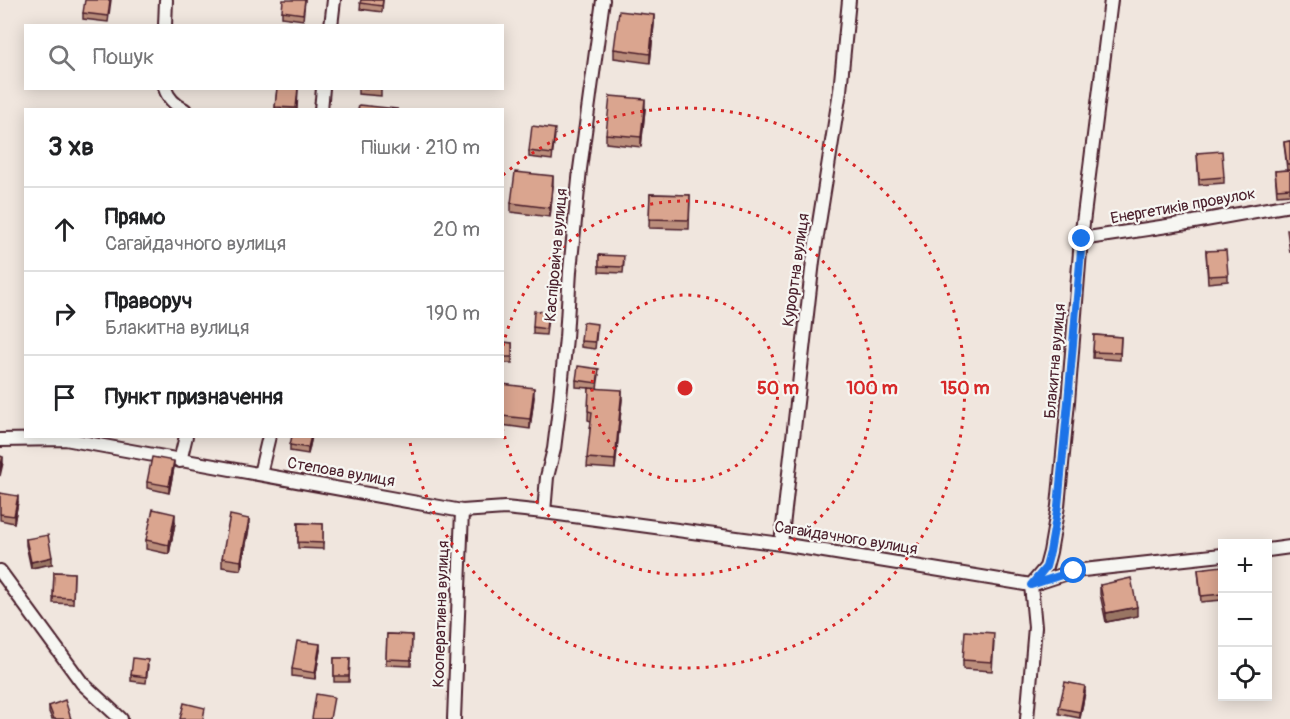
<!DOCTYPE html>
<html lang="uk">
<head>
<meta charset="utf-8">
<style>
  body { margin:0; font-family:Pangolin,sans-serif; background:#f6f6f6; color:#202124 }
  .controls { position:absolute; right:18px; bottom:18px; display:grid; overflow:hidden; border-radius:0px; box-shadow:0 3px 15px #0003 }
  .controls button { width:54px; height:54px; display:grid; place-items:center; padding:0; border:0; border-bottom:2px solid #e0e0e0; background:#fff; color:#202124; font:30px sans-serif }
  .stop { position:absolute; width:18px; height:18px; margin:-14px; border:4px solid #1a73e8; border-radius:50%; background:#fff }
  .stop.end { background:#1a73e8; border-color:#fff; box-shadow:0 2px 6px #0008 }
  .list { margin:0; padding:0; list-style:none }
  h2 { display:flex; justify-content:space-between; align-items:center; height:78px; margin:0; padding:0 24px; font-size:26px }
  h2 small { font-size:20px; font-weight:400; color:#757577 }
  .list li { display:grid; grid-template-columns:39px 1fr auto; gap:18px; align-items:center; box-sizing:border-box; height:84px; padding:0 24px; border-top:2px solid #e0e0e0 }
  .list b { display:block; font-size:22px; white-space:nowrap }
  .list p { margin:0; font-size:20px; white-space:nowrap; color:#757577 }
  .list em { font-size:20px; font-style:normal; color:#757577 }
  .icon { flex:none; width:33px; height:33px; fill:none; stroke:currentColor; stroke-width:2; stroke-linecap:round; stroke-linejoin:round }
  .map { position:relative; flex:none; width:1290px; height:719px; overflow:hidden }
  .search { position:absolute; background:#fff; box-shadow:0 3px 15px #0003; left:24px; top:24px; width:480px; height:66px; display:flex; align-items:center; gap:15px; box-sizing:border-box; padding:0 21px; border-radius:0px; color:#757577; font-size:22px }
  .panel { position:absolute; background:#fff; box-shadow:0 3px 15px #0003; left:24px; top:108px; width:480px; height:330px; border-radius:0px }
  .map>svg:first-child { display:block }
</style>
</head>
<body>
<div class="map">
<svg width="1290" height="719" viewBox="0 0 1290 719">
  <rect width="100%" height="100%" fill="#f0e6de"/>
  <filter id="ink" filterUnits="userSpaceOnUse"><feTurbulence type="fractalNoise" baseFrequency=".0167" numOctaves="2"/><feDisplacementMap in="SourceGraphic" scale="12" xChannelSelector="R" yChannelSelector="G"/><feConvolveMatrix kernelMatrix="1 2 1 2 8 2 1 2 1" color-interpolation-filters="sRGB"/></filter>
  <g filter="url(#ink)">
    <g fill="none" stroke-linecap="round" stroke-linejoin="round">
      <defs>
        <g id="minor">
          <polyline points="165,26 166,0"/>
          <polyline points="331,26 334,0"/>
          <path d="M 165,88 C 168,99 175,105 185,110"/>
          <polyline points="321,110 323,88"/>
          <polyline points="1081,239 1194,222 1290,205"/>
          <polyline points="0,440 65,439 462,511 505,508 544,512 781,544 1031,585 1074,571 1222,555"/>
          <polyline points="180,461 186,436"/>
          <polyline points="260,474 269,436"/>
          <polyline points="544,512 547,477 554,449 558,417 566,338 570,271 580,169 603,0"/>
          <polyline points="781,544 813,261 840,91 849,0"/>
          <polyline points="1268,550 1290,547"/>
          <polyline points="0,571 82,683 121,719"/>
          <polyline points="454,719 462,511"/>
          <polyline points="1027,719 1035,627 1031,585 1046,567 1050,552 1058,506 1068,402 1081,239 1111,0"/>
        </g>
      </defs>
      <!-- minor casing -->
      <use href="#minor" stroke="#4a1f2b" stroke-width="16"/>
      <!-- minor -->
      <use href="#minor" stroke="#f6f6f2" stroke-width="12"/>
    </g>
    <!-- wall -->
    <g fill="#bb8e7b" stroke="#4a1f2b" stroke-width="1.5">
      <polygon points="111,0 108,22 83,19 83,13"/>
      <polygon points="305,0 303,20 282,17 282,11"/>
      <polygon points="361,0 383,0 382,12 360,9"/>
      <polygon points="654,24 650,63 614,58 614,49"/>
      <polygon points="277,88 298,88 297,110 275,110"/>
      <polygon points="358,88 381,88 381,96 358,94"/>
      <polygon points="645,109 641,147 606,143 606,134"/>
      <polygon points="555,135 552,160 529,157 529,151"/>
      <polygon points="1290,141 1290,194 1277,195 1275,171 1287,170 1284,142"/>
      <polygon points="1197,153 1224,177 1224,183 1199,185"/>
      <polygon points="553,186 550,217 511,212 511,203"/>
      <polygon points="650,194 690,195 689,229 649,228"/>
      <polygon points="1206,251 1228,275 1228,281 1208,283"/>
      <polygon points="599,255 624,262 623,273 599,272"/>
      <polygon points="548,318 546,335 533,334 533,327"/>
      <polygon points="597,330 595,349 581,347 581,341"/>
      <polygon points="1094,335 1121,337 1120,360 1093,358"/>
      <polygon points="502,342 512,343 512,363 502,363"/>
      <polygon points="599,375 597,388 622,399 615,469 587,467 591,421 588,420 589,388 576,387 576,380"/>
      <polygon points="502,384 534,397 530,429 502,425"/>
      <polygon points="312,436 308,454 290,451 290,445"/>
      <polygon points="174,467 169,493 147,488 147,482"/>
      <polygon points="0,493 18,502 14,523 0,520"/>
      <polygon points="175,523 169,554 146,549 146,540"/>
      <polygon points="298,523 323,524 323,549 298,548"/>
      <polygon points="249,528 241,570 222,567 222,558"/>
      <polygon points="26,539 52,564 31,568 26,545"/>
      <polygon points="1198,569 1222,571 1222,600 1201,602"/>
      <polygon points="54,572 74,573 73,604 53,603"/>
      <polygon points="1100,585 1137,616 1106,622 1100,594"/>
      <polygon points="387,634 412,635 411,666 386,665"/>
      <polygon points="994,642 992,671 963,669 963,660"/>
      <polygon points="320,650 315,679 292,676 292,669"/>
      <polygon points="334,658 350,658 349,682 334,682"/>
      <polygon points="148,666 146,683 131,681 131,675"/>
      <polygon points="1085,692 1080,718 1059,714 1059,708"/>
      <polygon points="49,706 71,719 52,719 49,712"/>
    </g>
    <!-- shaded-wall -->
    <g fill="#997464" stroke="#4a1f2b" stroke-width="1.5">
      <polygon points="654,15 654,24 650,63 650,54"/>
      <polygon points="645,99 645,109 641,147 641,137"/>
      <polygon points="553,176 553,186 550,217 550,208"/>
      <polygon points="534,388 534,397 530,429 530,419"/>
      <polygon points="622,390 622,399 615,469 615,460"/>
      <polygon points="311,436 312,436 308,454 308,448"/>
      <polygon points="3,457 3,463 0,476 0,469"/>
      <polygon points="174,461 174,467 169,493 169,486"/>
      <polygon points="18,496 18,502 14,523 14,516"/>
      <polygon points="175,514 175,523 169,554 169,545"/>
      <polygon points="249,519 249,528 241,570 241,561"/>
      <polygon points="52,557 52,564 31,568 31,562"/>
      <polygon points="1137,607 1137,616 1106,622 1106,613"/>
      <polygon points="320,644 320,650 315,679 315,673"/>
      <polygon points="1085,686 1085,692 1080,718 1080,712"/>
    </g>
    <!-- building -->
    <g fill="#daa58f" stroke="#4a1f2b" stroke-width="1.5">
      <polygon points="85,0 110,0 108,16 83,13"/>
      <polygon points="283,0 305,0 303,14 282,11"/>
      <polygon points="361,0 383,0 382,6 360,3"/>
      <polygon points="619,11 654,15 650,54 614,49"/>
      <polygon points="277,88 298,88 296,108 275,107"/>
      <polygon points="610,96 645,99 641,137 606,134"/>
      <polygon points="359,105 398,109 358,110"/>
      <polygon points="532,126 555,129 552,154 529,151"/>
      <polygon points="1290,141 1290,164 1287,164 1284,142"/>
      <polygon points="1222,151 1224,177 1199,179 1197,153"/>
      <polygon points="1290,170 1290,188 1277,189 1275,171"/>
      <polygon points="515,172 553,176 550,208 511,203"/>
      <polygon points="650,194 690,195 689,220 649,219"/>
      <polygon points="1287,230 1290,230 1290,253"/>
      <polygon points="1226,250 1228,275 1208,276 1206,251"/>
      <polygon points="599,255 624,256 623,267 599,266"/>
      <polygon points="534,311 548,312 546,329 533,327"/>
      <polygon points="583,322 597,324 595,342 581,341"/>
      <polygon points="1094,335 1121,337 1120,353 1093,352"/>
      <polygon points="502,342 512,343 512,357 502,357"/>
      <polygon points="578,366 599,369 597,383 576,380"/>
      <polygon points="502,384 534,388 530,419 502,416"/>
      <polygon points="589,388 622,390 615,460 587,458 592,412 588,411"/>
      <polygon points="292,436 311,436 308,448 290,445"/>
      <polygon points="0,456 3,457 0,469"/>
      <polygon points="152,457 174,461 169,486 147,482"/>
      <polygon points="0,493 18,496 14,516 0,514"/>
      <polygon points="153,509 175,514 169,545 146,540"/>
      <polygon points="230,515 249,519 241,561 222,558"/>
      <polygon points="298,523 323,524 323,543 298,542"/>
      <polygon points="48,535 52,557 31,562 26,539"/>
      <polygon points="1222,566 1222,594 1201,596 1198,569"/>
      <polygon points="54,572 74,573 73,598 53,597"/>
      <polygon points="1131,578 1137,607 1106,613 1100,585"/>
      <polygon points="965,631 994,633 992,662 963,660"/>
      <polygon points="387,634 412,635 411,660 386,659"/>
      <polygon points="297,641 320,644 315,673 292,669"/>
      <polygon points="133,658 148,660 146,677 131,675"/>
      <polygon points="334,658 350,658 349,676 334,676"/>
      <polygon points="1065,682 1085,686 1080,712 1059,708"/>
      <polygon points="316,694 334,697 330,719 312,719"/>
      <polygon points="65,700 71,719 54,719 49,706"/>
      <polygon points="184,703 205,708 203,719 180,719"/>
    </g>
  </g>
  <g fill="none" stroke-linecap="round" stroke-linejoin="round" filter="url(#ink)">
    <!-- route -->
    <polyline stroke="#1a73e8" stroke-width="8" points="1074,571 1031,585 1046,567 1050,552 1058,506 1068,402 1082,239"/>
  </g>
  <!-- distance rings -->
  <g fill="none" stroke="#d62828" stroke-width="3" stroke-dasharray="3 6">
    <circle cx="685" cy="388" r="93"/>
    <path d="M503 346A187 187 0 1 1 503 430"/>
    <path d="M503 175A280 280 0 1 1 409 437"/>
  </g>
  <g text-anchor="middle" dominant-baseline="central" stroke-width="4.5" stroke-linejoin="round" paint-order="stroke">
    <!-- street labels -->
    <g font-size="16" fill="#4a1f2b" stroke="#f6f6f2">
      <text transform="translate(1183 206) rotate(-10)">Енергетиків провулок</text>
      <text transform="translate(556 255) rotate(-85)">Каспіровича вулиця</text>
      <text transform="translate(796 270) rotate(-82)">Курортна вулиця</text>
      <text transform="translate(1055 361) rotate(-85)">Блакитна вулиця</text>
      <text transform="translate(341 472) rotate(10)">Степова вулиця</text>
      <text transform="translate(846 538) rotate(9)">Сагайдачного вулиця</text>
      <text transform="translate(441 614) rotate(-88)">Кооперативна вулиця</text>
    </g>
  </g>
  <circle cx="685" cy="388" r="9" fill="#d62828" stroke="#f6f6f2" stroke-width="3"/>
  <g font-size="18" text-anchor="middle" font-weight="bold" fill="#d62828" stroke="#f6f6f2" stroke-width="4.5" stroke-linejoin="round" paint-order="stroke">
    <text x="778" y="394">50 m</text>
    <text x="872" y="394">100 m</text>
    <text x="965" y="394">150 m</text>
  </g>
</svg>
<div class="controls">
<button>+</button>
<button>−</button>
<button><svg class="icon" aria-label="locate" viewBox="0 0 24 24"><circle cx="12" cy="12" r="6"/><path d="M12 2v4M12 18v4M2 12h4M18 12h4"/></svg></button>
</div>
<div class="stop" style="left:1074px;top:571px"></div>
<div class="stop end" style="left:1082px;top:239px"></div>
<div class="search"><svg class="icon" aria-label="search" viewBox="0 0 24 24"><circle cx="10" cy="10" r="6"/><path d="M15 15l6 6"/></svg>Пошук</div>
<section class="panel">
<h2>3 хв<small>Пішки · 210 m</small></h2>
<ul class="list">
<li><svg class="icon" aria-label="ahead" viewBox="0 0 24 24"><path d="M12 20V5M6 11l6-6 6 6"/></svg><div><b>Прямо</b><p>Сагайдачного вулиця</p></div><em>20 m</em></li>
<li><svg class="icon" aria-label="right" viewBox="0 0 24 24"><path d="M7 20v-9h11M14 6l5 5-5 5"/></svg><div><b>Праворуч</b><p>Блакитна вулиця</p></div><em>190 m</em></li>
<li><svg class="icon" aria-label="arrive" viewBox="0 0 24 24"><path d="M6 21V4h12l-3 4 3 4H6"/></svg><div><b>Пункт призначення</b></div></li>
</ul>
</section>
</div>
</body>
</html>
